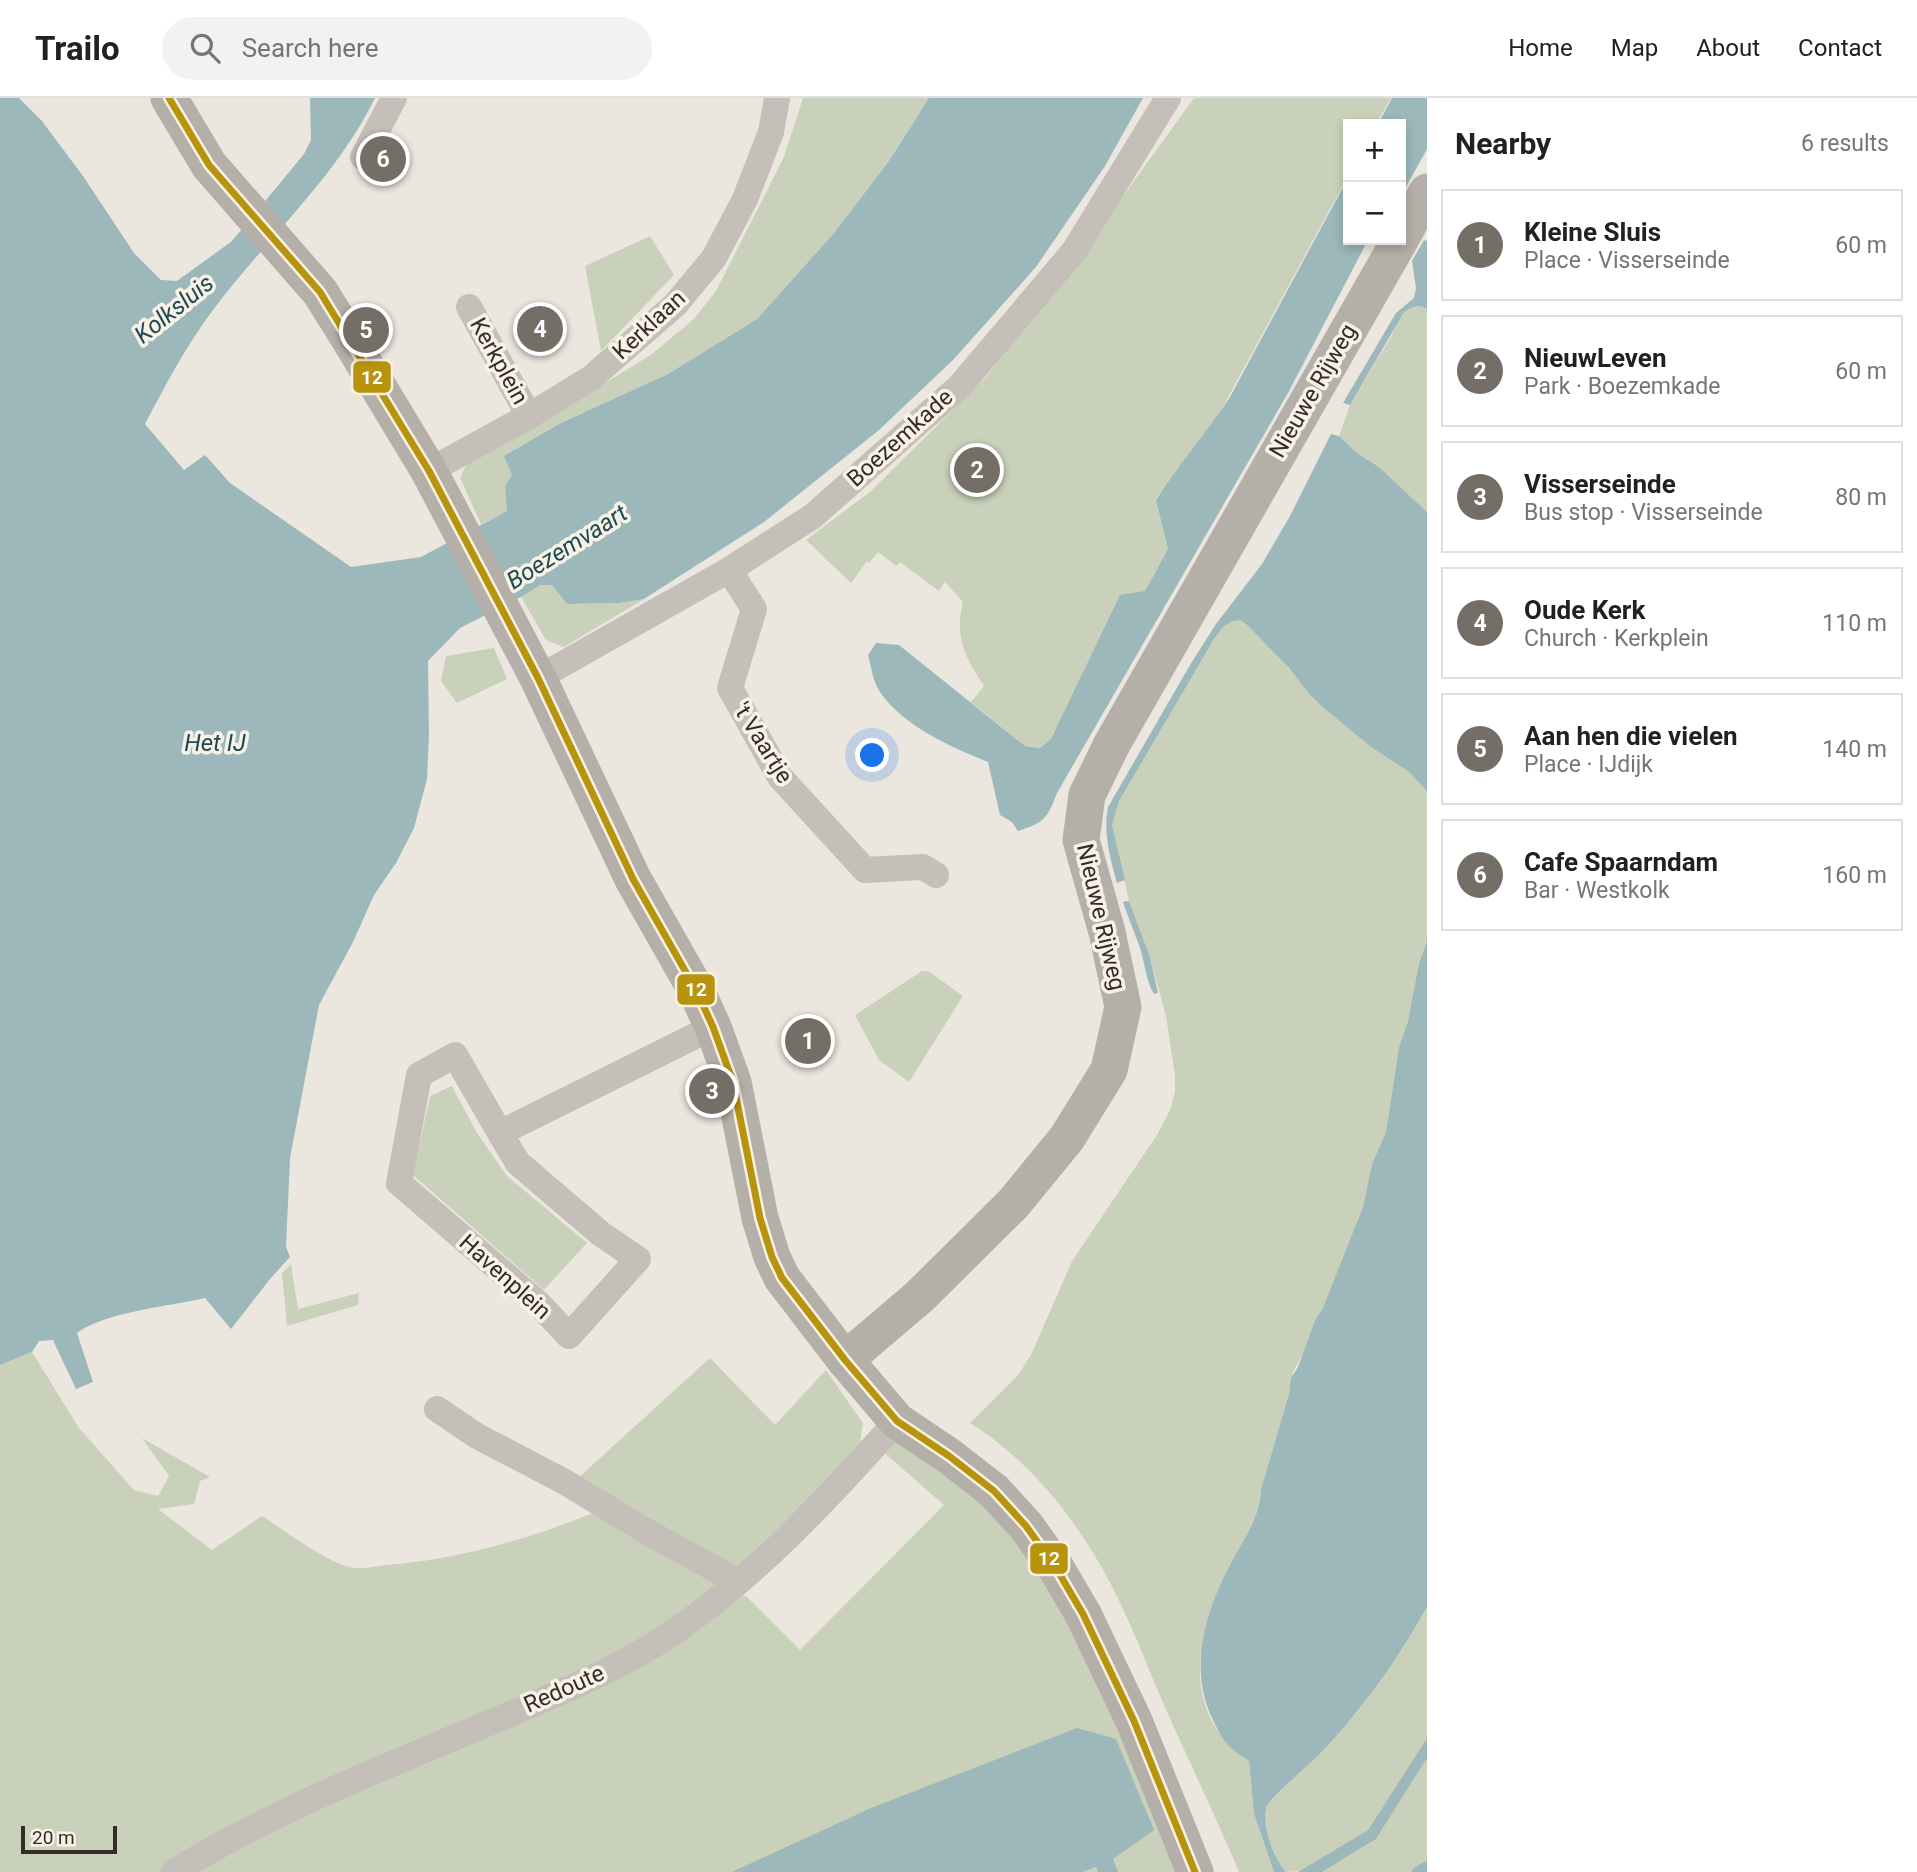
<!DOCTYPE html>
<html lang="en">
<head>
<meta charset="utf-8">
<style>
  body { margin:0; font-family:Roboto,sans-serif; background:#f2f2f2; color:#202124 }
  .controls { position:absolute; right:21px; top:21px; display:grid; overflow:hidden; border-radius:0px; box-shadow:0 4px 10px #0003 }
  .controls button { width:63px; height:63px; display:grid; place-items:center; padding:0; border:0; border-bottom:2px solid #e0e0e0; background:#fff; color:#202124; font:35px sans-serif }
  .scale { position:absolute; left:21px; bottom:18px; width:96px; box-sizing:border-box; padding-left:7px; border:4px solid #342d27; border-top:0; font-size:19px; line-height:24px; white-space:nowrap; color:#342d27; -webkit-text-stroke:5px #f8f2e6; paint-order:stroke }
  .you { position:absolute; left:873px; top:658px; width:24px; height:24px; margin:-18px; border:5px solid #fff; border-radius:50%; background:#1a73e8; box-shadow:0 0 0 10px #1a73e833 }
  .badge { display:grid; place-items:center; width:46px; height:46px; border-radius:50%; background:#746e67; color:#fff; font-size:23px; font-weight:700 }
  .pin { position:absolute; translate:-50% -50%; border:4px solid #fff; box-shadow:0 2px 7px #0006 }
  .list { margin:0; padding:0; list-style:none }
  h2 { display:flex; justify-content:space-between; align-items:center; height:91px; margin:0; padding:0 28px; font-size:30px }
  h2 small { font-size:23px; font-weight:400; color:#757577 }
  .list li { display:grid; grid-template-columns:46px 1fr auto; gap:21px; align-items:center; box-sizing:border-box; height:112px; margin:0 14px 14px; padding:0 14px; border:2px solid #e0e0e0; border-radius:0px }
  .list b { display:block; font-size:26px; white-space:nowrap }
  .list p { margin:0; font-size:23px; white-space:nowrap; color:#757577 }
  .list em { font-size:23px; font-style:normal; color:#757577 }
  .icon { flex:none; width:38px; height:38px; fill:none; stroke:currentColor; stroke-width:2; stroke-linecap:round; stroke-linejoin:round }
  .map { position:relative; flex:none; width:1427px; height:1774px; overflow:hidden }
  header { display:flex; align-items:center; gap:42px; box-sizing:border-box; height:98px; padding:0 35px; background:#fff; border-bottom:2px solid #e0e0e0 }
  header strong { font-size:33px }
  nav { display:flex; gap:38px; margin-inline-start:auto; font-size:24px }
  .search { width:490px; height:63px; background:#f2f2f2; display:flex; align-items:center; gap:18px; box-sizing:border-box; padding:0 24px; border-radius:38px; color:#757577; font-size:26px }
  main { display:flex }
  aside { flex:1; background:#fff }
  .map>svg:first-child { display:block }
</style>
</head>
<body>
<header>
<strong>Trailo</strong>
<div class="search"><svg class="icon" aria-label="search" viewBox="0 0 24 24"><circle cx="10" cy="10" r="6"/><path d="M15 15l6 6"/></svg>Search here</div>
<nav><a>Home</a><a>Map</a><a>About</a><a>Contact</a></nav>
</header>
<main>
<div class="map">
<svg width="1427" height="1774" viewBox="0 0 1427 1774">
  <rect width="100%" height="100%" fill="#ebe7df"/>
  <!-- green -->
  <g fill="#cad1ba">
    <polygon points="803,0 929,0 889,63 834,135 757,221 668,276 561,325 505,358 512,377 505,388 508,413 481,426 460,380 470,359 575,304 652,256 694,221 716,193 784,59"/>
    <path d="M 1194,0 L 1391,0 L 1376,26 L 1348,26 L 1348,78 L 1219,316 L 1156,401 L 1168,451 L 1145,493 L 1051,641 L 1040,650 L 1025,648 L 971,604 L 984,588 C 965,559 954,539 963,504 L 945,484 L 939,493 L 900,464 L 896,468 L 878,454 L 869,465 L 867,463 L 851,485 L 806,442 L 871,393 L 985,280 L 1076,163 Z"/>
    <polygon points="650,138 674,177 601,253 585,168"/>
    <polygon points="1422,207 1427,211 1427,414 1379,369 1357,355 1339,338 1350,307 1391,239 1397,224 1404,214 1414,208"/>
    <polygon points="539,487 552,487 567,506 619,505 644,501 564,549 546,542 521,499"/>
    <path d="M 1232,522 L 1240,522 L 1246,526 L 1290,571 L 1309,596 L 1326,612 L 1371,649 L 1409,674 L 1427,693 L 1427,843 L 1419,865 L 1408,923 L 1399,949 L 1386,1034 L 1372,1066 L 1363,1109 L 1342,1166 L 1323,1210 L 1315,1222 L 1303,1256 L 1293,1274 L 1289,1296 L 1261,1391 C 1260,1420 1244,1440 1231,1465 C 1196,1532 1177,1614 1249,1663 L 1254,1716 L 1274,1774 L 1239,1774 C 1216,1720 1191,1667 1167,1614 C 1152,1580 1139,1545 1123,1511 C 1089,1438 1039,1368 970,1325 L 1018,1277 L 1031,1257 L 1072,1163 L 1157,1037 L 1171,1010 L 1175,993 L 1175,978 L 1166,918 L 1150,859 L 1129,803 L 1112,727 L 1119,703 L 1189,582 L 1214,541 L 1223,529 Z"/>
    <polygon points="494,550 507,581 457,605 441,583 446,558"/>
    <polygon points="922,873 928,873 963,898 909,984 879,962 855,917"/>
    <polygon points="452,988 477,1035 507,1078 587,1145 544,1192 413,1077 430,998"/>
    <polygon points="291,1166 298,1211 359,1195 358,1207 287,1228 282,1175"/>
    <path d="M 32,1254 L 79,1330 L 134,1392 L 158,1398 L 169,1378 L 142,1340 L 210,1379 L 200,1383 L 194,1406 L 158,1411 L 212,1452 L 262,1418 C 284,1432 326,1464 350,1469 C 361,1472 377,1468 388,1467 C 467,1461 543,1436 616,1406 L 577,1381 L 710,1260 L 775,1327 L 826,1272 L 863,1325 L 860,1346 L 819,1391 L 705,1500 L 638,1547 L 167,1769 L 161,1774 L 0,1774 L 0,1267 Z"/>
    <polygon points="899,1343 963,1387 1022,1448 1073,1528 1181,1774 187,1774 742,1497 747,1499 800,1552 944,1407 881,1352 886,1346"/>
    <path d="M 1427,1509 L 1427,1640 L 1368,1732 L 1301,1773 L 1286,1774 C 1273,1757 1261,1728 1267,1707 L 1357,1614 L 1404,1548 Z"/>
    <polygon points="1427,1660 1427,1774 1322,1774 1376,1741"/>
  </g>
  <!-- water -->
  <g fill="#9cb8bb">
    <path d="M 0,0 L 19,0 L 42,23 L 83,78 L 134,155 L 161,182 L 177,183 L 232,143 L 304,56 L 311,42 L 310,0 L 375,0 C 336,80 266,141 213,212 C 186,248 166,286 145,326 L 184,372 L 205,357 L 230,385 L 351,469 L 421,459 L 507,413 L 505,388 L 512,377 L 504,358 L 561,325 L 668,276 L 757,221 L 834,135 L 889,63 L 929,0 L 1143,0 L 1105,68 L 1036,169 L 953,262 L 879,332 L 764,424 L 644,501 L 619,505 L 567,506 L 552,487 L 540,487 L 521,499 L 460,530 L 428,563 L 429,637 L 427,681 L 414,730 L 396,765 L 374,797 L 353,844 L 319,907 L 290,1060 L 286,1149 L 290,1159 L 270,1181 L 231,1231 L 205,1200 C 170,1208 105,1214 77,1235 L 93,1284 L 76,1291 L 53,1242 L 39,1243 L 32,1254 L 0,1267 Z"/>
    <polygon points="1392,0 1427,0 1427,51 1401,98 1401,26 1378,26"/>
    <path d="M 1348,80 L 1348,142 L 1368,142 L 1288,295 L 1057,695 C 1047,721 1045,724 1018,733 L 1012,724 L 1000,717 L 988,664 C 951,649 903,628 880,594 C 873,584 871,568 868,557 L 876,545 L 899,547 L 1025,648 L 1040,650 L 1051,641 L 1120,497 L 1145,493 L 1168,451 L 1156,402 C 1179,366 1207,334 1230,299 Z"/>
    <path d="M 1424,142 L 1427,143 L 1427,211 C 1418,205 1413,209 1404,214 L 1350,307 L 1343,305 L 1396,215 L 1414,200 L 1416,190 L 1412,163 Z"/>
    <path d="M 1331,336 L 1339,338 L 1357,355 L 1379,369 L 1427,414 L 1427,693 L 1409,674 L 1371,649 L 1326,612 L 1309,596 L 1290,571 L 1246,526 L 1240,522 L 1232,523 L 1223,529 L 1214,541 L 1119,703 L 1112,727 L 1125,782 L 1117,785 C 1110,759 1103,736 1108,709 L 1190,567 L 1216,526 L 1262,466 L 1290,418 Z"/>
    <path d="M 1129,803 L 1150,859 L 1158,895 L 1154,896 C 1145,881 1145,863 1139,847 C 1134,833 1128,819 1123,804 Z"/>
    <path d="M 1427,843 L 1427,1509 C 1400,1557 1367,1605 1329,1646 C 1309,1668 1286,1685 1267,1707 C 1261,1728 1273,1758 1286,1774 L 1274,1774 L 1254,1716 L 1249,1663 C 1244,1659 1237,1656 1232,1651 C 1224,1644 1218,1633 1214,1624 C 1187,1572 1205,1514 1231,1465 C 1244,1440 1260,1420 1261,1391 L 1289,1296 L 1291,1280 L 1298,1269 L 1315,1222 L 1323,1210 L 1363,1109 L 1372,1066 L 1386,1034 L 1399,949 L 1408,923 L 1419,865 Z"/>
    <polygon points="1077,1630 1116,1641 1154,1732 1113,1761 1118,1774 1098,1774 1096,1769 1082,1774 732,1774 871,1710"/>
    <polygon points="1427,1640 1427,1660 1376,1741 1322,1774 1298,1774 1368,1732"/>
  </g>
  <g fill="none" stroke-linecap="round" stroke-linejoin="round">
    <!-- stream -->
    <polyline stroke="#9cb8bb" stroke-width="10" points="1417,1774 1427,1768"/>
    <!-- street -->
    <g stroke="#c4bfb9" stroke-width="26">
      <polyline points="363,59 394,0"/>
      <polyline points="469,209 529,318"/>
      <polyline points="429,373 529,318 591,280 675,207 714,160 745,101 771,34 777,0"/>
      <polyline points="729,472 754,511 730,590 780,679 865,772 923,769 936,777"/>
      <polyline points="538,580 729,472 813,418 960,288 1074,153 1168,0"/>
      <polyline points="500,1035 518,1065 601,1136 638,1161 569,1238 538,1205 399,1085 419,977 455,957 500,1035 713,929"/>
      <polyline points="437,1311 477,1338 565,1384 644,1432 737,1483"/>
      <path d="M 174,1774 C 272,1713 383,1670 489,1625 C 554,1597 621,1571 678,1531 C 761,1473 830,1398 897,1323"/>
    </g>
    <!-- secondary -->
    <g stroke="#b5afa9" stroke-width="37">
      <polyline points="169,0 209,67 320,194 350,242 429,373 538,580 633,781 696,892 713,929 733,984 760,1120 772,1159 782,1180 845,1262 897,1323 949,1358 994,1393 1026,1428 1056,1470 1083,1516 1134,1623 1195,1774"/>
      <polyline points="1401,140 1427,94"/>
      <polyline points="845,1262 919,1199 1013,1106 1067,1040 1109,972 1123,909 1107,834 1081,742 1087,697 1112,646 1400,142"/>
    </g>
    <defs>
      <polyline id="bus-1" points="169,0 209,67 320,194 429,373 538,580 633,781 696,892 713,929 733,984 760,1120 772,1159 782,1180 845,1262 897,1323 949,1358 994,1393 1026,1428 1056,1470 1083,1516 1134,1623 1195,1774"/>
    </defs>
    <!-- bus-1 casing -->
    <use href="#bus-1" stroke="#f8f2e6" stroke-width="12"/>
    <!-- bus-1 -->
    <use href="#bus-1" stroke="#b8940e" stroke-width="7"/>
  </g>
  <g text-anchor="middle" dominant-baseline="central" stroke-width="7" stroke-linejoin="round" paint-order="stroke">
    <!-- street labels -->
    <g font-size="23" fill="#342d27" stroke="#f8f2e6">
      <text transform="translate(649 227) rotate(-43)">Kerklaan</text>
      <text transform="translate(499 263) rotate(61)">Kerkplein</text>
      <text transform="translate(1313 293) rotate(-60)">Nieuwe Rijweg</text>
      <text transform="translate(900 340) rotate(-42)">Boezemkade</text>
      <text transform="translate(763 645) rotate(58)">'t Vaartje</text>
      <text transform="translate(1101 819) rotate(77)">Nieuwe Rijweg</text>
      <text transform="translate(505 1179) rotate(42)">Havenplein</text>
      <text transform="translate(564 1591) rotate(-24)">Redoute</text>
    </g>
    <!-- water labels -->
    <g font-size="24" font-style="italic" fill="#1e4a54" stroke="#f8f2e6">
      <text transform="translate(174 211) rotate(-39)">Kolksluis</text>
      <text transform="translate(567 449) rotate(-32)">Boezemvaart</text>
      <text x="215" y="645">Het IJ</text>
    </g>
  </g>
  <g stroke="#f8f2e6" stroke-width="2.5">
    <rect x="352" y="262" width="40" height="34" rx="7" fill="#b8940e"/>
    <rect x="676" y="875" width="40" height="33" rx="7" fill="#b8940e"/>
    <rect x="1029" y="1444" width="40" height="33" rx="7" fill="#b8940e"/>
  </g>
  <g font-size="19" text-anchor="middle" font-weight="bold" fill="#fff">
    <text x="372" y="286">12</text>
    <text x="696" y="898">12</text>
    <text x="1049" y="1467">12</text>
  </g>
</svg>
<div class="controls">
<button>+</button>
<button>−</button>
</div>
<div class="scale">20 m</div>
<div class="you"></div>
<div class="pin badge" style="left:808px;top:943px">1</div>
<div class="pin badge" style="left:977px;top:372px">2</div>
<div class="pin badge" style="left:712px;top:993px">3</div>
<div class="pin badge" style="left:540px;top:231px">4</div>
<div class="pin badge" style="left:366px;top:232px">5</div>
<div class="pin badge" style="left:383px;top:61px">6</div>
</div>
<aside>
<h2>Nearby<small>6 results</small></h2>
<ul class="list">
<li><span class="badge">1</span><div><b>Kleine Sluis</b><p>Place · Visserseinde</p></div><em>60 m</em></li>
<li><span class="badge">2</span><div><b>NieuwLeven</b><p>Park · Boezemkade</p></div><em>60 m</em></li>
<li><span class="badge">3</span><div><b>Visserseinde</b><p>Bus stop · Visserseinde</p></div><em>80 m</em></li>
<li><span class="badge">4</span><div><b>Oude Kerk</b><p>Church · Kerkplein</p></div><em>110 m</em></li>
<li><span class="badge">5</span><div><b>Aan hen die vielen</b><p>Place · IJdijk</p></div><em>140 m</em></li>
<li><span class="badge">6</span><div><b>Cafe Spaarndam</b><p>Bar · Westkolk</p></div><em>160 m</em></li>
</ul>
</aside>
</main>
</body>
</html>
